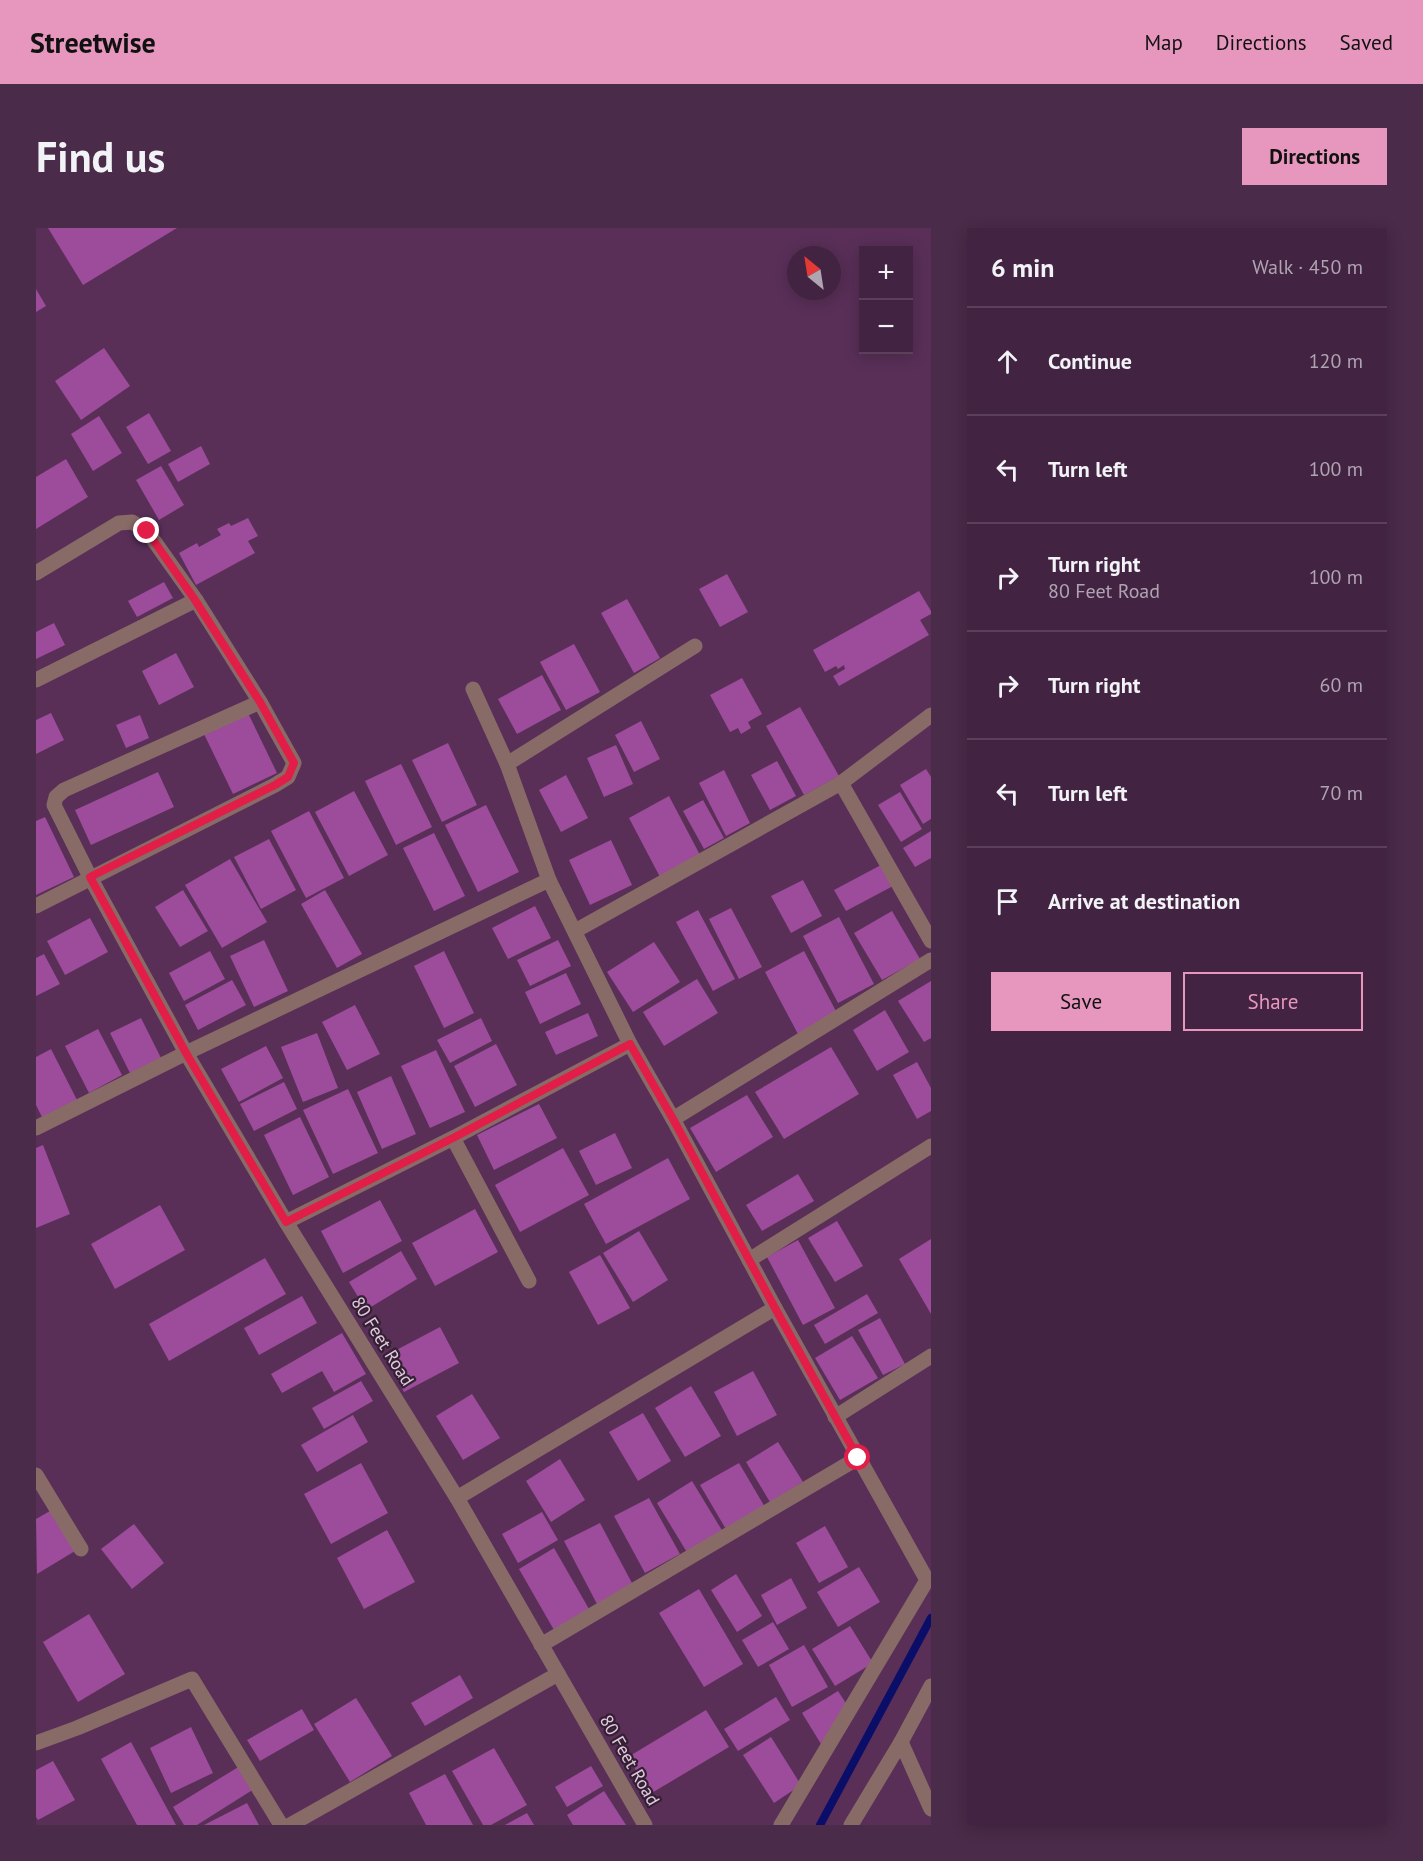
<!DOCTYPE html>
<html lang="en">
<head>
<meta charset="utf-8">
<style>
  body { margin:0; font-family:"PT Sans",sans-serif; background:#4a2b49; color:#f1f3f6 }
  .controls { position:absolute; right:18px; top:18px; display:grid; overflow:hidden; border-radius:0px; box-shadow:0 3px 15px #0003 }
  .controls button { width:54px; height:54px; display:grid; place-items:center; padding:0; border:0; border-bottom:2px solid #5b405b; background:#432342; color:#f1f3f6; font:30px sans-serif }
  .compass { position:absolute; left:751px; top:18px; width:54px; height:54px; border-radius:50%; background:#432342; box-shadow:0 3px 15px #0003; rotate:330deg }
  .stop { position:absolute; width:18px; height:18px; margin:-14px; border:4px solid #e11d48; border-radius:50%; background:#fff }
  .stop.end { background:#e11d48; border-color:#fff; box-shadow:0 2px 6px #0008 }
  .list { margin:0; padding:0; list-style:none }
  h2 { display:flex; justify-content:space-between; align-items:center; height:78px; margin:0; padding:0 24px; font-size:26px }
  h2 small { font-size:20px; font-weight:400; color:#afa4b2 }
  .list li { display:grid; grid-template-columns:39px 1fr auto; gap:18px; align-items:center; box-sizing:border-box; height:108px; padding:0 24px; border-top:2px solid #5b405b }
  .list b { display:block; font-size:22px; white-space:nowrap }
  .list p { margin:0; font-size:20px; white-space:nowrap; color:#afa4b2 }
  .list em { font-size:20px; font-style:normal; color:#afa4b2 }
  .actions { display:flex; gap:12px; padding:18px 24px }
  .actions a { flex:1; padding:14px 0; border:2px solid #e797bd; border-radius:0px; text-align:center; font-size:21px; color:#e797bd }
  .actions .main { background:#e797bd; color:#111 }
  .icon { flex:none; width:33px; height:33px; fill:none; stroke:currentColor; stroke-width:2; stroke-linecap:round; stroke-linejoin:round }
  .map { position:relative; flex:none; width:895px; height:1597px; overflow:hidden; border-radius:0px }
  header { display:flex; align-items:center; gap:36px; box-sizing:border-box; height:84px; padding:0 30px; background:#e797bd; color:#111 }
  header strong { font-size:28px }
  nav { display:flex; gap:33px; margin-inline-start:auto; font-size:21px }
  .intro { display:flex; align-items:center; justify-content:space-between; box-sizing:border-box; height:144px; padding:0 36px }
  h1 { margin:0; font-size:42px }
  .button { padding:15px 27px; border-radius:0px; background:#e797bd; color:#111; font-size:21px; font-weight:700 }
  main { display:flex; gap:36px; padding:0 36px }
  aside { flex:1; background:#432342; border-radius:0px; box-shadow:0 3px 15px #0003 }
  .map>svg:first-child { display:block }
</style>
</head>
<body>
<header>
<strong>Streetwise</strong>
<nav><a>Map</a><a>Directions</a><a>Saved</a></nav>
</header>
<div class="intro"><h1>Find us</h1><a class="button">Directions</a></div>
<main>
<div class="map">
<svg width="895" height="1597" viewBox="0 0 895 1597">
  <rect width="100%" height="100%" fill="#592f58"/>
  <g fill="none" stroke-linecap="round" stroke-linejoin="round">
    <!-- stream -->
    <polyline stroke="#0b0e69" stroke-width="8" points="784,1597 895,1390"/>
  </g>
  <!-- building -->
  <g fill="#9d4b9b">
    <polygon points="12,0 141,0 47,57"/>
    <polygon points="0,61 10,78 0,84"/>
    <polygon points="68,120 94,158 45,192 19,153"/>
    <polygon points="113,185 135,223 112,236 90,199"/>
    <polygon points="63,188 86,225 57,243 35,206"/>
    <polygon points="165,218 174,236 142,254 132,236"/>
    <polygon points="30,231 52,269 0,301 0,249"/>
    <polygon points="125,238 148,277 123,292 100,252"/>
    <polygon points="212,290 222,308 212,313 219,325 160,357 143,325 161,315 163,319 185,307 181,301 193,295 195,298"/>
    <polygon points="691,346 712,384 684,399 663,361"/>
    <polygon points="128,354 137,370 101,389 92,373"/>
    <polygon points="883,363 895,383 895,386 884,392 893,407 803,458 797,448 809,441 808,437 802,441 800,438 789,444 777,422"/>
    <polygon points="591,371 624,430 598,445 565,385"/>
    <polygon points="18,395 29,417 0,431 0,404"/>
    <polygon points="538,416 564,464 530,482 504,434"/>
    <polygon points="140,425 158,459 123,477 106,443"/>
    <polygon points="506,447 525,482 481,506 462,471"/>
    <polygon points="706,450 726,486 712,494 715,500 705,506 702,500 694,504 674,467"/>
    <polygon points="764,479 803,548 768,567 730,498"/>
    <polygon points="15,485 28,512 0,526 0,492"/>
    <polygon points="212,485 241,545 197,566 168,506"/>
    <polygon points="104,487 113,510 90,520 80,497"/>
    <polygon points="605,493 624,531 598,544 579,507"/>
    <polygon points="412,515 441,577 406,594 376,532"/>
    <polygon points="580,517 597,556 568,569 551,530"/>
    <polygon points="741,533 760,568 734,582 715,547"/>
    <polygon points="365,536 396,599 360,617 329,553"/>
    <polygon points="890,541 895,549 895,591 887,596 864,557"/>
    <polygon points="688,542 714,595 690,608 663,555"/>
    <polygon points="122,544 138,579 55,617 39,582"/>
    <polygon points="530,547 552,590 525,604 503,562"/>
    <polygon points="318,563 352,627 313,648 279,584"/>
    <polygon points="864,564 886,601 865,614 842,577"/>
    <polygon points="633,568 664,627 624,649 593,590"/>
    <polygon points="667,572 688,610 668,621 647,583"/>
    <polygon points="450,577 483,644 442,664 409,597"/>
    <polygon points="273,583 308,650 270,670 235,603"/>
    <polygon points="9,589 38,649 0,667 0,593"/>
    <polygon points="895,603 895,630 879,639 867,620"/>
    <polygon points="398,605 429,668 398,683 367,620"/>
    <polygon points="233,611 260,662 225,681 198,629"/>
    <polygon points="575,612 596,657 554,677 533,632"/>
    <polygon points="194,631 231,694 186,720 149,657"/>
    <polygon points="845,637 857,658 810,683 798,662"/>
    <polygon points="767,652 786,688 755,705 735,668"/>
    <polygon points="147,662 172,703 144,719 119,679"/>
    <polygon points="289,662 326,726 301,740 265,676"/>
    <polygon points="499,678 515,710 472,731 456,700"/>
    <polygon points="695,680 726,739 703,751 673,691"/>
    <polygon points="662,682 699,751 677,763 640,694"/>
    <polygon points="856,683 884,731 846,752 818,705"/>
    <polygon points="803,689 838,756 802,775 767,708"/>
    <polygon points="54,690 72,724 29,747 11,713"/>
    <polygon points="228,712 252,763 218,779 194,728"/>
    <polygon points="522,712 535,738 494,758 481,732"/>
    <polygon points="618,714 644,754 597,784 571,744"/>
    <polygon points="174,723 189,751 148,773 133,745"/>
    <polygon points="408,723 438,785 408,800 378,738"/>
    <polygon points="768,723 801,785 762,806 729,744"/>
    <polygon points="8,726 24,756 0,768 0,730"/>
    <polygon points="530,745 545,776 504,796 489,764"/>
    <polygon points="661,751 682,785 628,818 607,784"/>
    <polygon points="196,752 210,777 162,802 149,777"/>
    <polygon points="895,753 895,810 888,814 862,773"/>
    <polygon points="319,777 344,826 311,842 286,794"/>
    <polygon points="849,782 873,824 841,843 817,802"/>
    <polygon points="552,785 562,808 520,827 509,804"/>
    <polygon points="105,790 125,830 94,845 74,805"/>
    <polygon points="445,790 456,813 414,835 401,812"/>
    <polygon points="62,801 86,847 53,865 29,818"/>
    <polygon points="281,805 302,860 267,874 245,819"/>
    <polygon points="460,816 481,857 439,879 418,838"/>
    <polygon points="230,818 247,850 203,874 185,841"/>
    <polygon points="795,819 823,866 748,911 719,864"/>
    <polygon points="15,821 41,872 6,889 0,877 0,829"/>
    <polygon points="400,822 429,884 394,900 365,838"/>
    <polygon points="881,834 895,860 895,883 881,891 857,847"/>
    <polygon points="355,848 380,906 346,921 321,864"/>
    <polygon points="248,854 261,881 218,903 204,876"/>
    <polygon points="312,861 342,925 297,946 267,882"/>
    <polygon points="711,867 737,909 680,944 654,900"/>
    <polygon points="503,876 521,910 458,942 441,907"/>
    <polygon points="264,889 293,949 257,967 228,907"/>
    <polygon points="579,905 596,940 560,957 543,923"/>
    <polygon points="7,917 34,986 0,1000 0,920"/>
    <polygon points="527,920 553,967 484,1004 459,957"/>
    <polygon points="632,930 654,971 570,1016 548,976"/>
    <polygon points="762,946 778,973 726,1003 710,977"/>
    <polygon points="344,972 366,1013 307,1045 285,1003"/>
    <polygon points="124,977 149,1022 79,1061 55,1016"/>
    <polygon points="439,981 462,1024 399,1058 376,1015"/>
    <polygon points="801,993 827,1038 799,1054 772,1010"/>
    <polygon points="603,1003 632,1052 597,1074 567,1025"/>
    <polygon points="895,1011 895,1086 863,1031"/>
    <polygon points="762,1012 799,1080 767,1097 731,1029"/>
    <polygon points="365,1023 381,1051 330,1082 313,1054"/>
    <polygon points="564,1027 594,1080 562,1097 533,1044"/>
    <polygon points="229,1030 250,1066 133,1133 113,1096"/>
    <polygon points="831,1066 842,1085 789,1116 778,1097"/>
    <polygon points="266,1068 281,1095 223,1127 208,1100"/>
    <polygon points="844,1090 869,1136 847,1147 822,1102"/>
    <polygon points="404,1099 423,1135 368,1164 349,1128"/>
    <polygon points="306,1105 330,1146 298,1164 286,1143 246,1165 235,1146"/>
    <polygon points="816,1108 842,1150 804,1172 779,1130"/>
    <polygon points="717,1143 741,1187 701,1208 678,1164"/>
    <polygon points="325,1153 337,1173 288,1201 276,1180"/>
    <polygon points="655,1158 685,1208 649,1229 619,1180"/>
    <polygon points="436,1166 464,1210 427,1232 400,1188"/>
    <polygon points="607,1185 635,1233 602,1253 573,1204"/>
    <polygon points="317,1187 332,1214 281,1244 265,1217"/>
    <polygon points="742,1214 767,1254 734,1274 710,1234"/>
    <polygon points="524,1231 549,1272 515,1294 490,1253"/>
    <polygon points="325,1235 352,1285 295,1316 268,1266"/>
    <polygon points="703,1235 730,1281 691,1303 664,1257"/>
    <polygon points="656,1253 687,1304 652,1326 621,1275"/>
    <polygon points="613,1270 644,1326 609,1345 578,1288"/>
    <polygon points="14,1283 39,1323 1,1346 0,1291"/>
    <polygon points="506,1284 522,1312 482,1335 466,1306"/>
    <polygon points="564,1295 597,1357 561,1376 528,1313"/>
    <polygon points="98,1296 128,1335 96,1361 65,1321"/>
    <polygon points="789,1298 812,1339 783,1355 760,1315"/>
    <polygon points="351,1302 379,1354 328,1381 301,1330"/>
    <polygon points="518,1320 553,1381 518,1402 483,1341"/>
    <polygon points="823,1339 844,1374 802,1399 781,1364"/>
    <polygon points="700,1346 726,1388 701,1404 675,1362"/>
    <polygon points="755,1350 771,1380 741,1397 725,1367"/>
    <polygon points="663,1361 707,1436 668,1459 623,1385"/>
    <polygon points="53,1386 89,1446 42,1474 7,1414"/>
    <polygon points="737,1394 753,1421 722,1439 706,1412"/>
    <polygon points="814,1398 837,1435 799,1458 776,1421"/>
    <polygon points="768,1417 792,1459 756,1479 733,1437"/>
    <polygon points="424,1447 437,1470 389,1498 375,1475"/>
    <polygon points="802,1463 813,1480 785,1516 766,1485"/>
    <polygon points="740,1469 754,1492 702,1523 688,1501"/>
    <polygon points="320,1470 356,1528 314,1554 278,1496"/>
    <polygon points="266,1481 278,1502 224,1533 211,1512"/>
    <polygon points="670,1482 693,1519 614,1566 592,1529"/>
    <polygon points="155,1499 177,1545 135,1565 114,1520"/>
    <polygon points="735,1509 765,1557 738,1575 707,1527"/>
    <polygon points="95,1514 140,1597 101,1597 65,1531"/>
    <polygon points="458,1520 491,1577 455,1597 447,1597 416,1543"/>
    <polygon points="17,1533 39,1572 2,1592 0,1589 0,1542"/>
    <polygon points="204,1538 218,1561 161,1597 148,1597 137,1579"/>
    <polygon points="555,1538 567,1558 531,1579 519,1559"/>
    <polygon points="409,1546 437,1597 390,1597 373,1565"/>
    <polygon points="568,1563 590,1597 537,1597 531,1587"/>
    <polygon points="211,1575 223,1597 168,1597"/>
    <polygon points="491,1585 498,1597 469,1597"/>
  </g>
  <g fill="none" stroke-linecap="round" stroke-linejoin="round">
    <!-- minor -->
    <g stroke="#886b67" stroke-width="15">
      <polyline points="0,345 83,295 96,294 111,303 160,372 224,474 258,535 252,549 239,557 0,678"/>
      <polyline points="0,452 160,372"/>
      <polyline points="437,461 471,536 513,652 594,816 637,891 739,1080 891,1352 745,1597"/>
      <polyline points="224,474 28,562 20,569 18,577 54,649 150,825 250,994 421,1270 609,1597"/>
      <polyline points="471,536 659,418"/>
      <polyline points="805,555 895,713"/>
      <polyline points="539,703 805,555 895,487"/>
      <polyline points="637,891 895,732"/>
      <polyline points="0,900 150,825 513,652"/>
      <polyline points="417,910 493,1053"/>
      <polyline points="250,994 417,910 594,816"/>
      <polyline points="713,1032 895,918"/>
      <polyline points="799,1189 895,1128"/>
      <polyline points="0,1247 45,1321"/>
      <polyline points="421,1270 739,1080"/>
      <polyline points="505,1417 822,1230"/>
      <polyline points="865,1514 895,1581"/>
      <polyline points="0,1515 41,1500 156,1451 245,1597"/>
      <polyline points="254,1597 522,1446"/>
      <polyline points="815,1597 865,1514 895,1458"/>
    </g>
  </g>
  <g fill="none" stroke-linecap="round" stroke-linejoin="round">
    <!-- route -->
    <polyline stroke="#e11d48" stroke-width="8" points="111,303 159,372 224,474 258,535 252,549 239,557 54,649 150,825 250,994 417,910 594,816 637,891 739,1080 822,1230"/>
  </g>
  <g text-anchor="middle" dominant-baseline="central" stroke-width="4.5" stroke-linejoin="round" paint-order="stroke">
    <!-- street labels -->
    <g font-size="18" fill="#e2c8e0" stroke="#332032">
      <text transform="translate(347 1113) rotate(58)">80 Feet Road</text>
      <text transform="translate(594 1532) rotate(60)">80 Feet Road</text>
    </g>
  </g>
</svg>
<div class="controls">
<button>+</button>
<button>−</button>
</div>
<svg class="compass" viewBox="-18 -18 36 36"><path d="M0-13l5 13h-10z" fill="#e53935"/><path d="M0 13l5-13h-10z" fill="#afa4b2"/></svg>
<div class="stop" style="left:822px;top:1230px"></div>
<div class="stop end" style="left:111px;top:303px"></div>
</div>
<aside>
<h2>6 min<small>Walk · 450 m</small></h2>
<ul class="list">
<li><svg class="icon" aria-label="ahead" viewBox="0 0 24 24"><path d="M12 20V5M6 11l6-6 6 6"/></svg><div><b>Continue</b></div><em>120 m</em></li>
<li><svg class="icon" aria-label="left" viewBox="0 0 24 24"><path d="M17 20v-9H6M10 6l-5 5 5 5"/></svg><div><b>Turn left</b></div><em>100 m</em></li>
<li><svg class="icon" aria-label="right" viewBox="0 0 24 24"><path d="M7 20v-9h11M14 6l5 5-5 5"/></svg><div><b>Turn right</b><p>80 Feet Road</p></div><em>100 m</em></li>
<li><svg class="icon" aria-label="right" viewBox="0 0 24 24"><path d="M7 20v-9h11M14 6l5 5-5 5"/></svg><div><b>Turn right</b></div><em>60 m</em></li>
<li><svg class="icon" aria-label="left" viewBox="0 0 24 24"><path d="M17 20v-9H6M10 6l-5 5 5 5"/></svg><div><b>Turn left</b></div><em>70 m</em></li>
<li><svg class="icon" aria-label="arrive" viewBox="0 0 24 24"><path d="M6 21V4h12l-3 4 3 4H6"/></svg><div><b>Arrive at destination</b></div></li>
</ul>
<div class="actions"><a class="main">Save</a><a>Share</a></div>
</aside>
</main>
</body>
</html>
